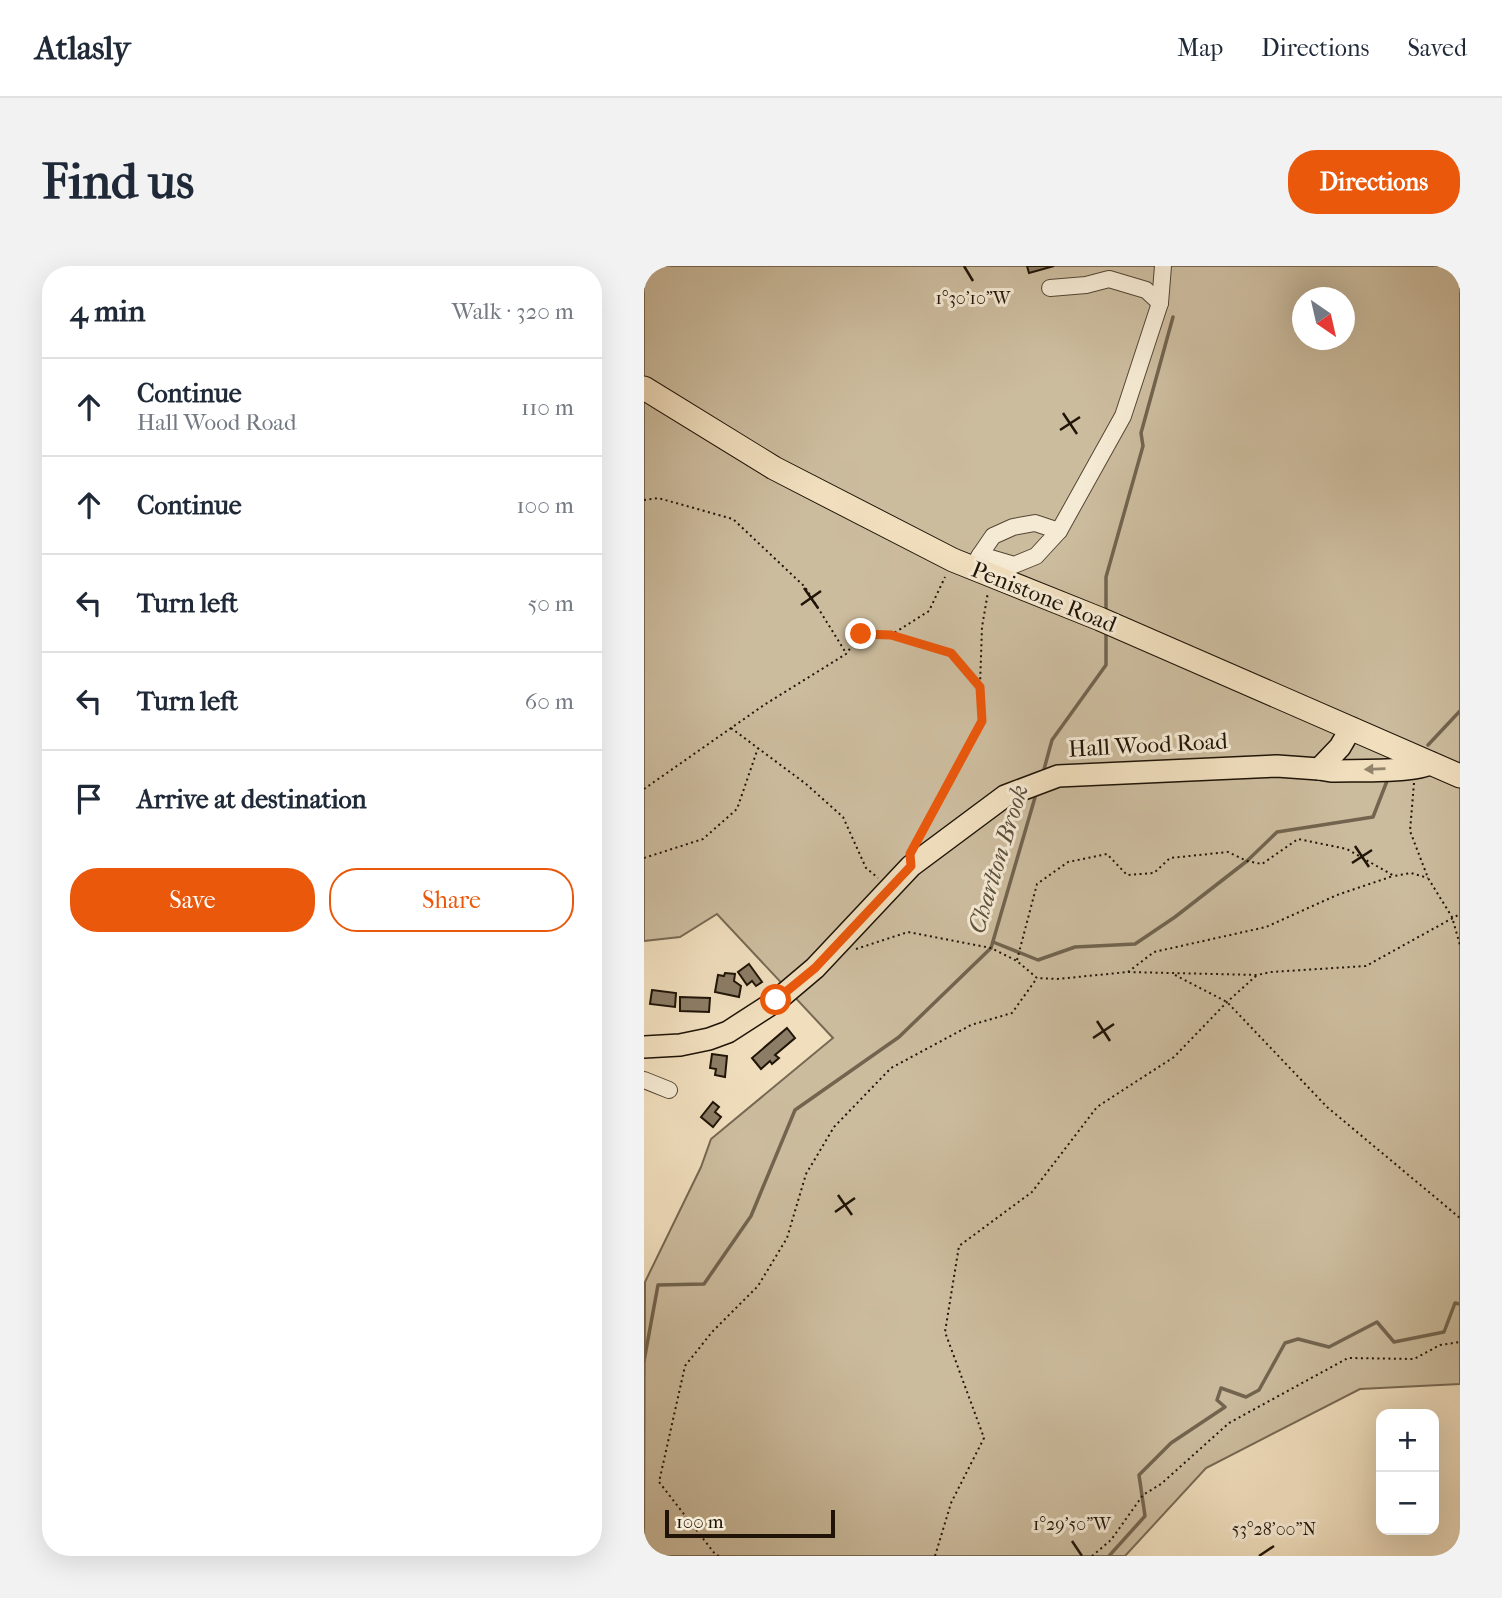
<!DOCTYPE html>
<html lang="en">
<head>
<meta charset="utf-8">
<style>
  body { margin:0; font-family:"IM FELL French Canon",serif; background:#f2f2f3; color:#1f2937 }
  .controls { position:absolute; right:21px; bottom:21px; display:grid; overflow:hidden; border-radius:14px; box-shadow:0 7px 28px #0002 }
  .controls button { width:63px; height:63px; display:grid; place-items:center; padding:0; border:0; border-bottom:2px solid #e0e1e3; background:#fff; color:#1f2937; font:35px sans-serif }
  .compass { position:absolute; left:648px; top:21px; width:63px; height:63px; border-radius:50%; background:#fff; box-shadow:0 7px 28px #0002; rotate:146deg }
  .scale { position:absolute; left:21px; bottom:18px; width:170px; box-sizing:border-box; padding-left:7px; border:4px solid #1f1407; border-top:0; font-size:19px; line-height:24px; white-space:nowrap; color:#1f1407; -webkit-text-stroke:5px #f5ead4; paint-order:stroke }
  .stop { position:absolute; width:21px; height:21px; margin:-16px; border:5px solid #ea580c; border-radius:50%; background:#fff }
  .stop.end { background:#ea580c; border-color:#fff; box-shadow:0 2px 7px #0008 }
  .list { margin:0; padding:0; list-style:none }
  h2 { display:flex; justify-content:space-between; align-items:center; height:91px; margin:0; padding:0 28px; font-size:30px }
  h2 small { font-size:23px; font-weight:400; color:#747a83 }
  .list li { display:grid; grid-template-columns:46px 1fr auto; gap:21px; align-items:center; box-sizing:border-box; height:98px; padding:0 28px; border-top:2px solid #e0e1e3 }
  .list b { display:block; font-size:26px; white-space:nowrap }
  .list p { margin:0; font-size:23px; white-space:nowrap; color:#747a83 }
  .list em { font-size:23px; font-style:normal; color:#747a83 }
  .actions { display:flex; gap:14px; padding:21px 28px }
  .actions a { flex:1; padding:16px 0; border:2px solid #ea580c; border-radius:28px; text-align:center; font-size:24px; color:#ea580c }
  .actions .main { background:#ea580c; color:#fff }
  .icon { flex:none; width:38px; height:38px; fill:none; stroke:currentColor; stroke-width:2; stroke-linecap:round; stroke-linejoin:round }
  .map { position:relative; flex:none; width:816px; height:1290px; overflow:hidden; border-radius:28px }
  header { display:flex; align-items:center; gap:42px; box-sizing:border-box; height:98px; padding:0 35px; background:#fff; border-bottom:2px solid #e0e1e3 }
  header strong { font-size:33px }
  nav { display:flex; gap:38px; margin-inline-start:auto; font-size:24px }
  .intro { display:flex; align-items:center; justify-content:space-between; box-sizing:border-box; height:168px; padding:0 42px }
  h1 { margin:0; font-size:49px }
  .button { padding:18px 32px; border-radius:28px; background:#ea580c; color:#fff; font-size:24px; font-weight:700 }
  main { display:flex; gap:42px; padding:0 42px }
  aside { flex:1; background:#fff; border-radius:28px; box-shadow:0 7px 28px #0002 }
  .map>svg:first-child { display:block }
</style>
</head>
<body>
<header>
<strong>Atlasly</strong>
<nav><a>Map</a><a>Directions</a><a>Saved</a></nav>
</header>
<div class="intro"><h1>Find us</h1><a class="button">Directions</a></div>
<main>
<aside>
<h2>4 min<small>Walk · 320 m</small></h2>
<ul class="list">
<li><svg class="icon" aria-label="ahead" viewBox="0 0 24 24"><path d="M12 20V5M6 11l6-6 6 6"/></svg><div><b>Continue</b><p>Hall Wood Road</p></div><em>110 m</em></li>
<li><svg class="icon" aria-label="ahead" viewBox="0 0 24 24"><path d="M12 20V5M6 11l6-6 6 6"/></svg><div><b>Continue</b></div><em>100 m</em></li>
<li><svg class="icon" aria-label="left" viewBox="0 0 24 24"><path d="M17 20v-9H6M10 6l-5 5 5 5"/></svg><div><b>Turn left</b></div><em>50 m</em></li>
<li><svg class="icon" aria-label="left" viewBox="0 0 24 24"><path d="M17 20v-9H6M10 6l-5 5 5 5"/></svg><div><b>Turn left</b></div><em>60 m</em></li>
<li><svg class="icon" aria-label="arrive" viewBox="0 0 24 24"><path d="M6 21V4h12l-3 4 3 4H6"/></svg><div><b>Arrive at destination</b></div></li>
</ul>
<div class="actions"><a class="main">Save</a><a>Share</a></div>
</aside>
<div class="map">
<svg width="816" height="1290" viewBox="0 0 816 1290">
  <rect width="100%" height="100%" fill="#f0debd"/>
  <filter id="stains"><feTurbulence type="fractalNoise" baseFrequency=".00286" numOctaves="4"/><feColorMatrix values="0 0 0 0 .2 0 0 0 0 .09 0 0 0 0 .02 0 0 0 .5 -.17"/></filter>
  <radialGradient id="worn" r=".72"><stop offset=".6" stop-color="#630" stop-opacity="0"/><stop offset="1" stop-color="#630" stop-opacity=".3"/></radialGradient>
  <!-- green -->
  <path fill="#ccbc9e" stroke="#766852" stroke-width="2" fill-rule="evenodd" d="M 0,0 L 816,0 L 816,1118 L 716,1123 L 562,1202 L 481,1290 L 0,1290 L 1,1016 L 57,901 L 67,873 L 189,772 L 73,648 L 36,671 L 0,675 ZM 659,32 L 701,32 L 701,74 L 659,74 Z"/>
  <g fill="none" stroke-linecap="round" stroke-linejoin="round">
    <!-- stream -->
    <g stroke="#72644f" stroke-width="3.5">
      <polyline points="462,347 462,311 499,180 497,167 529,51"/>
      <polyline points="784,479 816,445"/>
      <polyline points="399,507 408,474 462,399 462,365"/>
      <polyline points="349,676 394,694 431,681 491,678 531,651 603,595 633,566 729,551 743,515"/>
      <polyline points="0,1095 14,1019 60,1018 107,950 151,844 255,771 347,682 392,528"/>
      <polyline points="465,1290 501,1250 495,1209 527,1177 581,1141 573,1134 577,1122 602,1131 615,1124 641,1077 654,1073 685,1081 733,1056 750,1076 800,1066 811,1037 816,1038"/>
    </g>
  </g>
  <!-- building -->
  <g fill="#8c7d66" stroke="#1f1407" stroke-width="2">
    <polygon points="383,0 410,0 385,7"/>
    <polygon points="105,698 118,716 112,720 108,715 103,719 94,706"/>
    <polygon points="81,707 91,708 90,715 97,720 95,731 71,726 74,709 80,710"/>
    <polygon points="8,724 32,727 31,741 6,738"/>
    <polygon points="36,731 66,732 65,746 36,745"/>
    <polygon points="143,762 151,772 131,789 135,792 128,798 126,795 117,803 108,792"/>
    <polygon points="68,788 83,790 81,811 71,809 72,803 66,802"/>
    <polygon points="69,836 75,841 71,846 77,851 69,861 57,851"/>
  </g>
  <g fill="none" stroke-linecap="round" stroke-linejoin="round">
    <defs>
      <g id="minor">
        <polyline points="406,22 442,19 465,13 502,24 516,37"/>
        <polyline points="336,289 349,270 369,261 391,257 415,265"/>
        <polyline points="329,301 336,289 370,299 392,290 415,265 479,150 516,37 519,0"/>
        <polyline points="0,814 25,824"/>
      </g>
      <g id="major">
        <path d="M 675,503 L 687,505 C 708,504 771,507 787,497"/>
        <polyline points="0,781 36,779 65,773 84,766 132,735 171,702 267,600 361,530 414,510 633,500 675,503 696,481 707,462"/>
      </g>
      <polyline id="highway" points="0,122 130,202 309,294 456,353 816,510"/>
    </defs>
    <!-- minor casing -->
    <use href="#minor" stroke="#534634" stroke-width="18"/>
    <!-- major casing -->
    <use href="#major" stroke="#1f1407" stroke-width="24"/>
    <!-- highway casing -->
    <use href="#highway" stroke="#1f1407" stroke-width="25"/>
    <!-- path -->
    <g stroke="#1f1407" stroke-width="2" stroke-dasharray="2 3.5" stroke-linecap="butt">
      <polyline points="0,234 14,232 89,253 161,321 202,387"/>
      <polyline points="247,369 307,387 335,420"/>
      <polyline points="87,462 162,518 199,551 222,602 234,612"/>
      <polyline points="770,517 766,565 784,612 808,651 816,679"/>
      <polyline points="0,523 120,439 202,388 217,368 247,369 285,345 301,311"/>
      <polyline points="274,573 338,455 336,420 338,361 344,326"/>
      <polyline points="0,592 59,573 93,543 114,482"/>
      <polyline points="212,683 264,666 347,682 373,695 393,712 413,713 484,706 613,709 627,706 722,700 816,648"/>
      <polyline points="373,694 393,618 424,596 463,588 483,609 510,607 526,592 584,586 603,595 618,598 654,573 703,583 750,610 767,607 784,612"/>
      <polyline points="484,706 510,686 622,661 693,629 749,610"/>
      <polyline points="531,709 583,736 683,841 816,952"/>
      <polyline points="75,1290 71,1288 15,1216 41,1100 68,1066 114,1020 143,972 162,908 190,861 247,802 327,759 368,747 393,712"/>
      <polyline points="291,1290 307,1237 340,1172 301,1066 315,980 388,926 453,841 530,791 583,736 613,709"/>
      <polyline points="448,1290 467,1274 499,1229 517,1218 585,1157 704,1092 770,1093 796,1079 816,1076"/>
    </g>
    <!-- minor -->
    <use href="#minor" stroke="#f5ead4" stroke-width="16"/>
    <!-- major -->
    <use href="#major" stroke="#f0debd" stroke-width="21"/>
    <!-- highway -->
    <use href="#highway" stroke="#f0debd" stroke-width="23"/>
  </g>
  <!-- one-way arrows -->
  <defs><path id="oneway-solid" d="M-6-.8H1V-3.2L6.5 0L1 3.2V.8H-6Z" transform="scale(1.75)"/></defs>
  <use fill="#92836b" href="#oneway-solid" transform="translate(731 503) rotate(178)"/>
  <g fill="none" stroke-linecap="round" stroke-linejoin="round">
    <!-- route -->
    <polyline stroke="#ea580c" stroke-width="9" points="132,734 171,702 267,600 266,588 338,455 336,421 307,387 247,369 217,368"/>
  </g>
  <!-- ticks -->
  <path fill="none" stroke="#1f1407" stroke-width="2.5" d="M 320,0 L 329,15M 419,147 L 433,168M 416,164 L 436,151M 160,322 L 174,342M 157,339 L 177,325M 711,580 L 725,601M 708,597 L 728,584M 453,755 L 466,775M 449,772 L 470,758M 194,929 L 208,949M 191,946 L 211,932M 428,1275 L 438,1290M 615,1290 L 630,1280"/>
  <g text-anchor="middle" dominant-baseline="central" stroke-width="6" stroke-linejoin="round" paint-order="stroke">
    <!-- street labels -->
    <g font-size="23" fill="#1f1407" stroke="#f5ead4">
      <text transform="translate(400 331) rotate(22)">Penistone Road</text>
      <text transform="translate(504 479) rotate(-3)">Hall Wood Road</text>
    </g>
    <!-- water labels -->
    <g font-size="24" font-style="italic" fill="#5d503d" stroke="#f5ead4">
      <text transform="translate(354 593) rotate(-73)">Charlton Brook</text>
    </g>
  </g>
  <g font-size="18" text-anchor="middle" fill="#1f1407" stroke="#f5ead4" stroke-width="6" stroke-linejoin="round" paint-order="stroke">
    <text x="329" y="38">1°30'10"W</text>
    <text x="428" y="1264">1°29'50"W</text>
    <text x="630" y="1269">53°28'00"N</text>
  </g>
  <rect width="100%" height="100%" filter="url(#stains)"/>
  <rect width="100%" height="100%" fill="url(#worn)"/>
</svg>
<div class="controls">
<button>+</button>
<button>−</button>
</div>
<svg class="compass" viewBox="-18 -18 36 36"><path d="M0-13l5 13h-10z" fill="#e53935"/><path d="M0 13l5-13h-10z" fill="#747a83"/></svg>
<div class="scale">100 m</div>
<div class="stop" style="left:132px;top:734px"></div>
<div class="stop end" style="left:217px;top:368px"></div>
</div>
</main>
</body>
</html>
